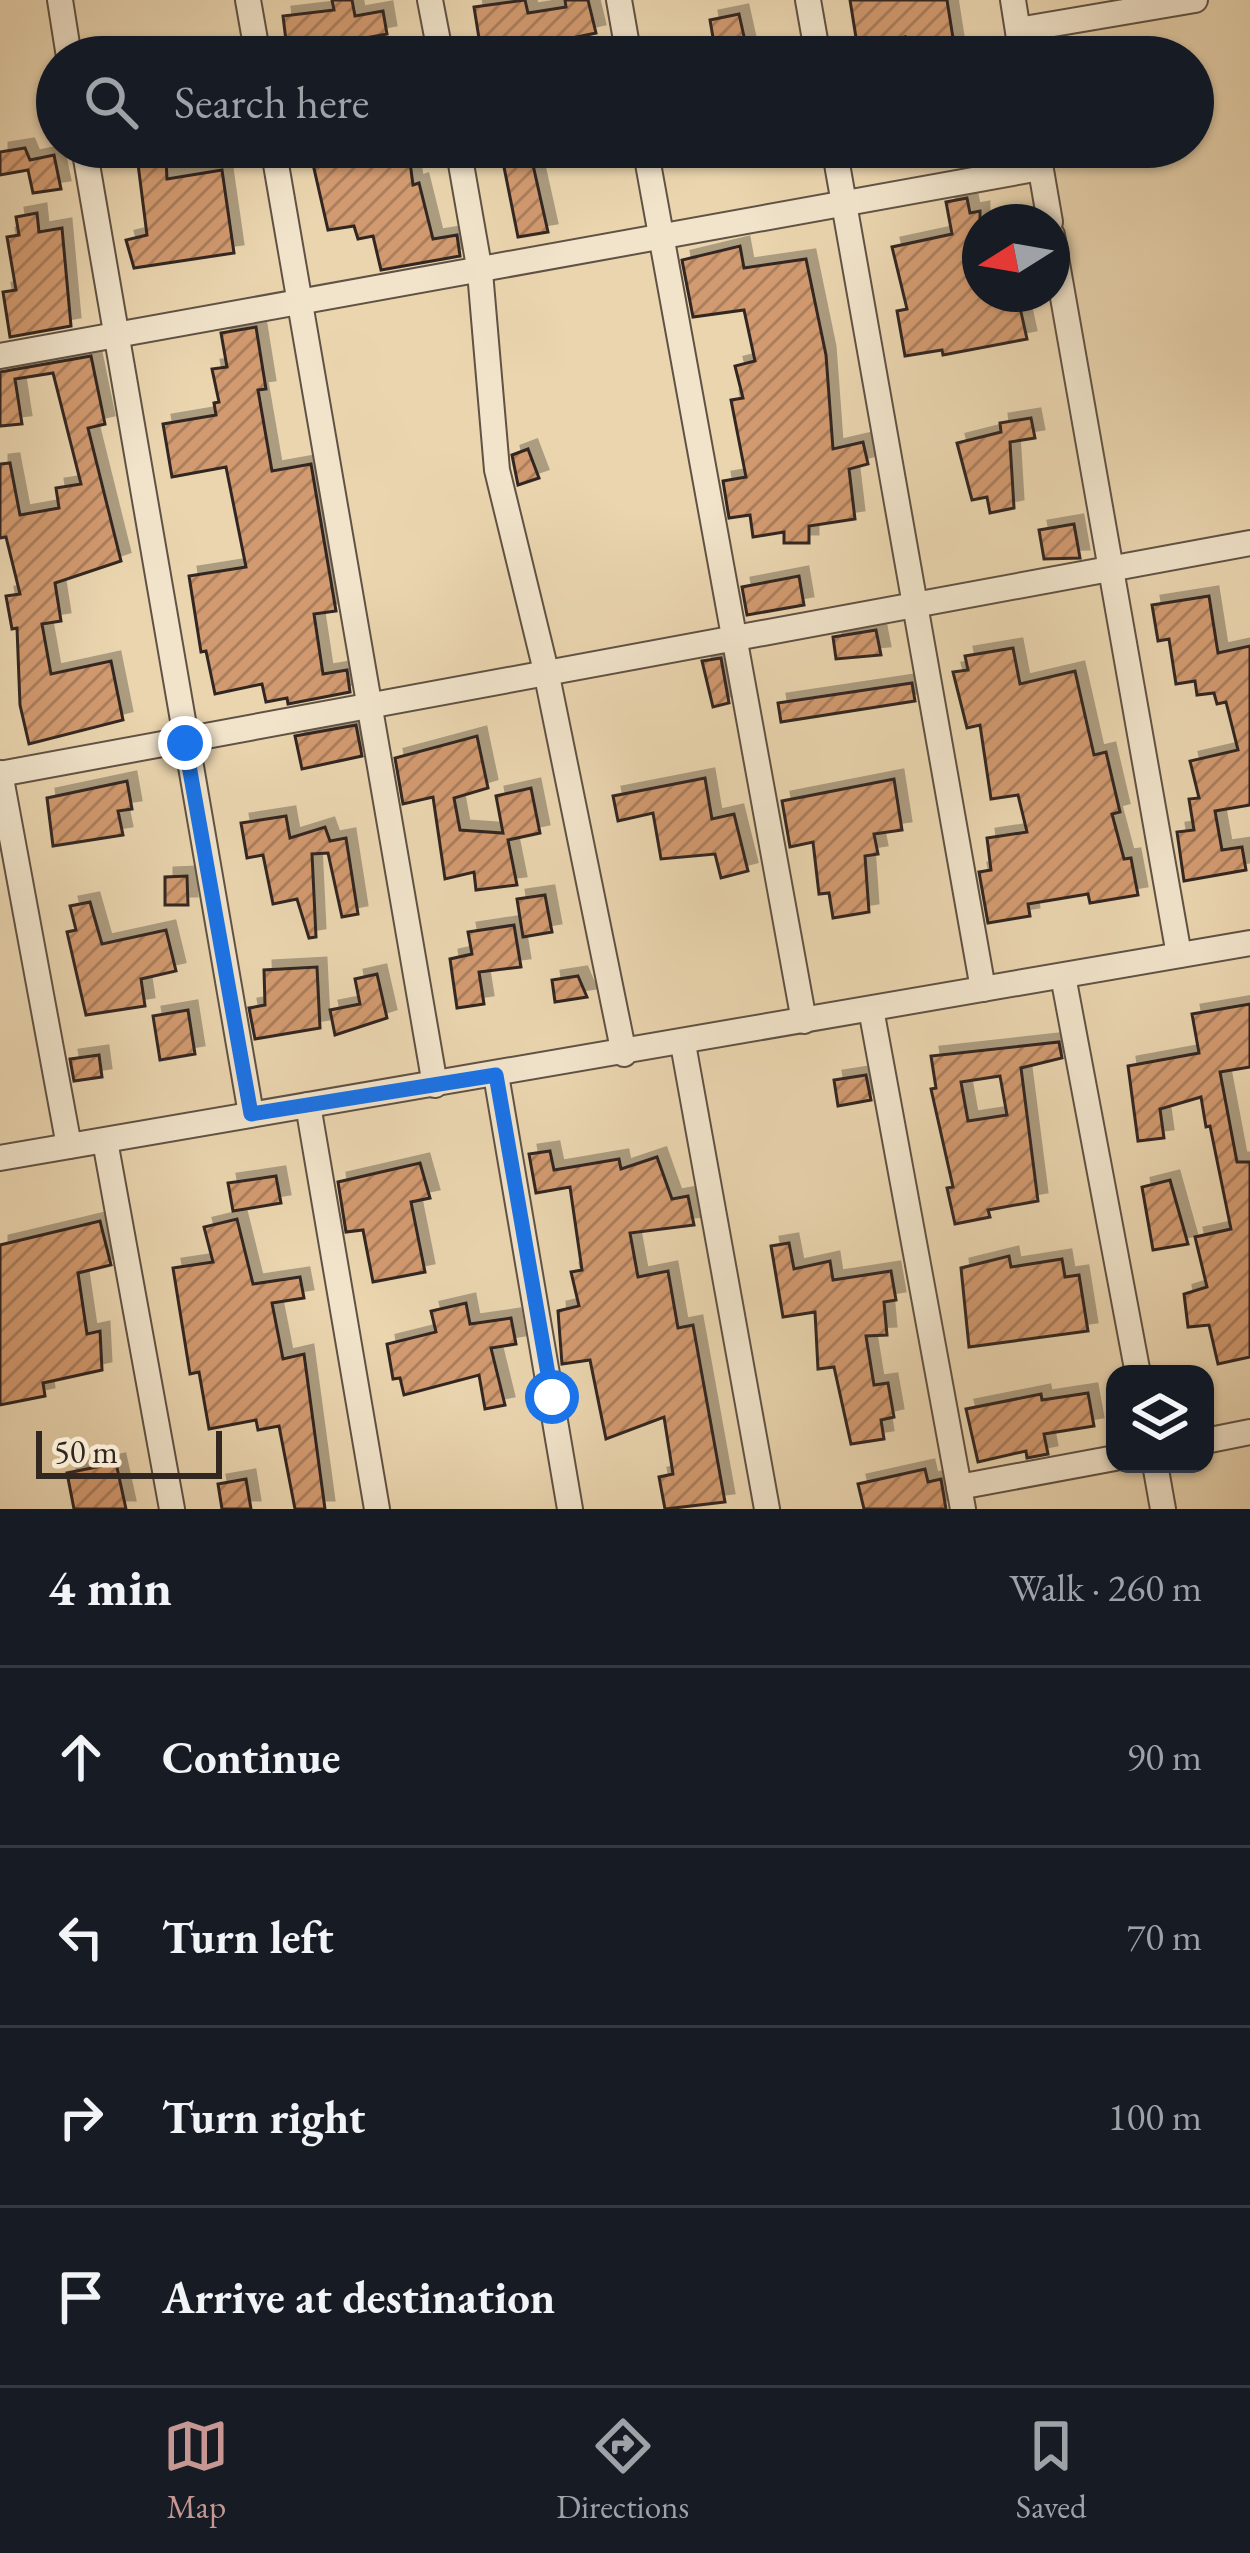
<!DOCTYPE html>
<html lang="en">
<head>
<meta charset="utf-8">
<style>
  body { margin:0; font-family:"EB Garamond",serif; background:#20242c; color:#f1f3f6 }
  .controls { position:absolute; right:36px; bottom:36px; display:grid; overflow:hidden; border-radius:24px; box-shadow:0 3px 9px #0004 }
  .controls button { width:108px; height:108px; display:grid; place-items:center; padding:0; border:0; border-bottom:3px solid #363941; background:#171b24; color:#f1f3f6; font:60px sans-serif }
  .compass { position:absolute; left:962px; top:204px; width:108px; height:108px; border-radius:50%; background:#171b24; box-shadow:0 3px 9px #0004; rotate:259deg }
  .scale { position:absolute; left:36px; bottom:30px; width:186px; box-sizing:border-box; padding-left:12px; border:6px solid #322720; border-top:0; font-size:33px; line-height:42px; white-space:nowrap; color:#322720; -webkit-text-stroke:9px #f1e4cb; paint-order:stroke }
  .stop { position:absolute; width:36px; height:36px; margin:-27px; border:9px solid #1a73e8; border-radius:50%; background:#fff }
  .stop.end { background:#1a73e8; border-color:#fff; box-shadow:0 3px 12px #0008 }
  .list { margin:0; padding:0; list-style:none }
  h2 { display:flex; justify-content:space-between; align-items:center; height:156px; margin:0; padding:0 48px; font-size:51px }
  h2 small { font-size:39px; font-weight:400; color:#9ea1a6 }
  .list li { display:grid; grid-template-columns:78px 1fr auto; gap:36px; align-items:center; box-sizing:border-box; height:180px; padding:0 48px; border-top:3px solid #363941 }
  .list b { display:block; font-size:45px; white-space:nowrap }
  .list em { font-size:39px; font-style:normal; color:#9ea1a6 }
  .icon { flex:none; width:66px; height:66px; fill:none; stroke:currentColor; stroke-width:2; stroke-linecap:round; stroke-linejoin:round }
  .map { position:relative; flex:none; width:1250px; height:1509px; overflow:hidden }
  .search { position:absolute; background:#171b24; box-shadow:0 3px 9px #0004; left:36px; right:36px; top:36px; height:132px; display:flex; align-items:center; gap:30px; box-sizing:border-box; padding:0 42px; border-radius:66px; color:#9ea1a6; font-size:45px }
  .sheet { height:876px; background:#171b24 }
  nav { display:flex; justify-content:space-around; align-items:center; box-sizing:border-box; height:168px; border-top:3px solid #363941; background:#171b24; font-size:33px; color:#9ea1a6 }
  nav a { display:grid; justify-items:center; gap:6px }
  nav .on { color:#c59692 }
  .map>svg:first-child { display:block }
</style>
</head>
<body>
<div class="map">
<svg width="1250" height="1509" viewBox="0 0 1250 1509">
  <defs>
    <pattern id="building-hatch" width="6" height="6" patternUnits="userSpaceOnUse" patternTransform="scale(3)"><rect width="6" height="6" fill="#d29a70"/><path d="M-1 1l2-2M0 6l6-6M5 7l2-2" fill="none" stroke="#ab7e5c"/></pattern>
    <filter id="shadow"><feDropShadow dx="9" dy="-9" stdDeviation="0" flood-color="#0004"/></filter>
  </defs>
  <rect width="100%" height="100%" fill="#ead5af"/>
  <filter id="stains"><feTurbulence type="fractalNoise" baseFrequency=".00167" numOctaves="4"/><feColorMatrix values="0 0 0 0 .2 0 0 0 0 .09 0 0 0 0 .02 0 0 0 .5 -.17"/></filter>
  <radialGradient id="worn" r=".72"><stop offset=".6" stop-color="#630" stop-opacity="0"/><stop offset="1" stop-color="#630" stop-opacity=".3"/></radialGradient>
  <!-- building -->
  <g fill="url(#building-hatch)" stroke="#322720" stroke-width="3" fill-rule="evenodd" filter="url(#shadow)">
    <polygon points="332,0 352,0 355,16 383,11 387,34 318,47 322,57 288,57 283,16 334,10"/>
    <polygon points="525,0 528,13 566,7 565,0 588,0 596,33 482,57 474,7"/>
    <polygon points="850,0 947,0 956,57 907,57 905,37 858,50"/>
    <polygon points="739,14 747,50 716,55 710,20"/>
    <polygon points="319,147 408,147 413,185 419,183 433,239 457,235 460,256 381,270 373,236 358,239 354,226 328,230 313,164 322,163"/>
    <polygon points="500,147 529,147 548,232 518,237"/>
    <polygon points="25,148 30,160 54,155 61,189 33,193 28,170 0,175 0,152"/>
    <polygon points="166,159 167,179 222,170 234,253 134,268 126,240 147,235 138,164"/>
    <polygon points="967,198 970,213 980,211 980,294 1017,294 1027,339 943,355 942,350 905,356 897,311 907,309 892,247 952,234 946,202"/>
    <polygon points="37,213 39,232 62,228 71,326 10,337 3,292 16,290 7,237 19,235 16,217"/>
    <polygon points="740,246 744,268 806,259 826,355 833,449 863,442 868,464 849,469 855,519 809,526 809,543 784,543 784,532 753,537 750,515 729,518 723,481 746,477 731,400 743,398 735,366 755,361 744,310 693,317 682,260"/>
    <polygon points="256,327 266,389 258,390 272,471 311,464 336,611 314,614 323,674 347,670 350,692 288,704 287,698 266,702 262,684 215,694 206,651 201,652 189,576 246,567 226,467 172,477 163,424 216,415 214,403 219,402 212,369 227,367 221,333"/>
    <polygon points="91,356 105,424 88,428 121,561 55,583 61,621 42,624 51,674 111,661 123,720 29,744 20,705 17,628 12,629 6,596 20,594 6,537 0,538 0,464 10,463 20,515 59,508 56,488 81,484 53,373 15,379 22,424 0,426 0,372"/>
    <polygon points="1031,418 1035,438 1010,442 1014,508 990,513 987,497 972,500 957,443 1001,432 1000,423"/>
    <polygon points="528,449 539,478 518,485 512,455"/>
    <polygon points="1074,524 1080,558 1044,559 1039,530"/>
    <polygon points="799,576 804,605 747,615 742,587"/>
    <polygon points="1209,596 1218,653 1250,646 1250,805 1215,811 1222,850 1242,847 1246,870 1184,881 1177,832 1194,830 1189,799 1199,798 1190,761 1238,750 1226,702 1217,704 1214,693 1197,695 1195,681 1176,684 1169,639 1158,641 1152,605"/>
    <polygon points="876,630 881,655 836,659 833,637"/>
    <polygon points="1013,648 1020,684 1075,671 1094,755 1106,752 1120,812 1112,814 1124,859 1131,858 1138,895 1090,903 1088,894 1028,904 1030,916 988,923 979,872 991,870 987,838 1027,832 1018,795 991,799 980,725 967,728 953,672 968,670 965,656"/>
    <polygon points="721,658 729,703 713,707 702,661"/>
    <polygon points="912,683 915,701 781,722 778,703"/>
    <polygon points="356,725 362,756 302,769 295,736"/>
    <polygon points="477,736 488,788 454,798 460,830 503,833 496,796 531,788 540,833 508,840 517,885 476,890 474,872 445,879 433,797 403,804 395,758"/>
    <polygon points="705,778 712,819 734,814 748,871 721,878 715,854 661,859 653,813 618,821 613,796"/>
    <polygon points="894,779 902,830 874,834 878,854 865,856 869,912 833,918 829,893 819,894 813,842 790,847 782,801"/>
    <polygon points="127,781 132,809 118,811 123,835 53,846 47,798"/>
    <polygon points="286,816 290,838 325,827 330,841 346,838 358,914 342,917 328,853 312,854 316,937 309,938 297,899 273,904 263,855 247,858 241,823"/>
    <polygon points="187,876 188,905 165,905 165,877"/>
    <polygon points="545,895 552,932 523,937 517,899"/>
    <polygon points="90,902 102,944 166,930 176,971 141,979 145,1006 86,1015 67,932 76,930 70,906"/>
    <polygon points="514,925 521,967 479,972 484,1004 457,1008 450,959 472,954 468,932"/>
    <polygon points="317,967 320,1028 255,1039 249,1008 265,1005 264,970"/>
    <polygon points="377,974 387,1018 335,1035 330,1010 360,1004 355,979"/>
    <polygon points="578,976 587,997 555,1002 552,980"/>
    <polygon points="1250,1004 1250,1067 1220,1072 1237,1162 1250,1162 1250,1357 1218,1364 1209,1325 1188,1327 1184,1294 1207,1287 1195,1237 1231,1229 1210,1126 1206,1127 1201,1097 1160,1109 1164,1138 1138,1141 1128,1066 1199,1053 1192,1014"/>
    <polygon points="188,1010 195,1054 160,1060 153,1016"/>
    <path d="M 1059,1042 L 1062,1058 L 1021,1068 L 1038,1201 L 988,1210 L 990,1217 L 955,1224 L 947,1188 L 953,1187 L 931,1089 L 936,1088 L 931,1056 ZM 1000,1076 L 1007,1115 L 968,1121 L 961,1082 Z"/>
    <polygon points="99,1055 102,1077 74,1081 70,1059"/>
    <polygon points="866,1075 871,1100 838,1106 834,1080"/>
    <polygon points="550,1151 554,1170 619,1159 621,1169 657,1157 672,1199 688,1196 694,1225 630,1233 638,1277 668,1271 678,1328 693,1325 725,1502 665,1509 659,1477 673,1474 664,1417 606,1439 590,1360 562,1364 558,1311 579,1306 571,1272 582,1270 570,1187 536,1193 529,1154"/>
    <polygon points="420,1163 430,1198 411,1202 425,1272 373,1282 363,1230 346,1232 338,1182"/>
    <polygon points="276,1176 281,1203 233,1211 228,1183"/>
    <polygon points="1170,1180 1188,1244 1153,1250 1142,1187"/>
    <polygon points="237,1219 253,1284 300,1277 304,1298 272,1303 283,1359 304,1354 325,1509 295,1509 279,1426 258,1430 256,1420 209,1429 199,1372 190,1374 173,1268 213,1262 204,1227"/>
    <polygon points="100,1221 111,1265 78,1273 87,1334 100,1331 102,1370 43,1383 45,1396 0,1405 0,1245"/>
    <polygon points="789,1243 794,1269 830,1261 833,1280 891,1271 896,1300 884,1302 887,1335 866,1336 874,1385 888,1383 894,1417 881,1420 884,1439 851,1444 834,1367 818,1369 815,1312 783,1317 771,1246"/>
    <polygon points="1009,1256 1011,1267 1062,1259 1065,1277 1079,1275 1088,1331 969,1347 961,1268"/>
    <polygon points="466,1303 470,1324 511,1318 516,1344 491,1348 505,1405 485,1409 479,1375 404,1395 400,1378 393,1379 387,1344 436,1332 431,1311"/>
    <polygon points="1088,1393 1094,1426 1044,1434 1048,1454 1027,1458 1026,1451 978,1462 966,1409 1041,1394 1042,1400"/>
    <polygon points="116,1463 126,1509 74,1509 67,1473"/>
    <polygon points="925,1469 928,1482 941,1479 946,1509 864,1509 858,1484"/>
    <polygon points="246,1479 251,1509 222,1509 218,1484"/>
  </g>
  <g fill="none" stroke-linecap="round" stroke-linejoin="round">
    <defs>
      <g id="minor">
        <polyline points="60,0 69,57"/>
        <polyline points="248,0 258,57"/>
        <polyline points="430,0 441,57"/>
        <polyline points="619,0 629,57"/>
        <polyline points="808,0 818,57"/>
        <polyline points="1013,0 1022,57"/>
        <polyline points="1018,30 1195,0"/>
        <polyline points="84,147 251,1114"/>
        <polyline points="273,147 435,1085"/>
        <polyline points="458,147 480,272 497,470 546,671 624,1054"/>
        <polyline points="645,147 804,1021"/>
        <polyline points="834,147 983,989"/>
        <polyline points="1037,147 1050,222"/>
        <polyline points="1052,235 1179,955"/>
        <polyline points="0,356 1040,168"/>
        <polyline points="0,773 69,1146"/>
        <polyline points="0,774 1250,543"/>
        <polyline points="1063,976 1138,1374"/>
        <polyline points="871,1009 963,1509"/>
        <polyline points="683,1044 767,1509"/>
        <polyline points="496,1075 570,1509"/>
        <polyline points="308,1105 377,1509"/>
        <polyline points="105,1141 172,1509"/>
        <polyline points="0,1158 1250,943"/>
        <polyline points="1205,1441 1250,1432"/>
        <polyline points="1155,1464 1163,1509"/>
        <polyline points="959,1487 1115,1458"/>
      </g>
    </defs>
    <!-- minor casing -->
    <use href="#minor" stroke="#605244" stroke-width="28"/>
    <!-- minor -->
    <use href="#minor" stroke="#f1e4cb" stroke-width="24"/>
  </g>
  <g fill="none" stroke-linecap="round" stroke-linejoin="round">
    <!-- route -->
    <polyline stroke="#1a73e8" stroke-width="15" points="185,743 251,1114 496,1075 552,1397"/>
  </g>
  <rect width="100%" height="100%" filter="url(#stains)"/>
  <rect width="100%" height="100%" fill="url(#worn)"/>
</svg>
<div class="controls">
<button><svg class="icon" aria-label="layers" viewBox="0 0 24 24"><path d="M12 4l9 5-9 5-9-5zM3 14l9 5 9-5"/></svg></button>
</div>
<svg class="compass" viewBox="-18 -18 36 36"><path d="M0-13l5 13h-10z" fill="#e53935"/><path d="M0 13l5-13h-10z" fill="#9ea1a6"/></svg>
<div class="scale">50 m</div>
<div class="stop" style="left:552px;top:1397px"></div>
<div class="stop end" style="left:185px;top:743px"></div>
<div class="search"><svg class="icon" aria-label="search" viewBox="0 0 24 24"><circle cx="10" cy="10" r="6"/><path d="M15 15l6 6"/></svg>Search here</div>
</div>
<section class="sheet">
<h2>4 min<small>Walk · 260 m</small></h2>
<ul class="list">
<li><svg class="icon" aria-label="ahead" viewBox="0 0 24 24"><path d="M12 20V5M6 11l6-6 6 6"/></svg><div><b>Continue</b></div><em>90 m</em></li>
<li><svg class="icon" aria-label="left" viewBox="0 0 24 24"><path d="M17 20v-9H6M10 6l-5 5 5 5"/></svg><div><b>Turn left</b></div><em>70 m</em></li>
<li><svg class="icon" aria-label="right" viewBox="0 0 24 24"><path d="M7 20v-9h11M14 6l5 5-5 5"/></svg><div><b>Turn right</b></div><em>100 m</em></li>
<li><svg class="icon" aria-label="arrive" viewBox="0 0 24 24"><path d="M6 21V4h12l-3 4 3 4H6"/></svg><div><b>Arrive at destination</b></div></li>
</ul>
</section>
<nav>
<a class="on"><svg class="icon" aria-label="map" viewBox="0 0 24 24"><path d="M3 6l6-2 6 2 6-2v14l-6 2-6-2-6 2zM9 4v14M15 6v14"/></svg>Map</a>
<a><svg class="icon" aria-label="directions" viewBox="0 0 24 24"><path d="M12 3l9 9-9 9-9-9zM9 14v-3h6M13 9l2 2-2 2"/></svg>Directions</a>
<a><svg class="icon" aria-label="saved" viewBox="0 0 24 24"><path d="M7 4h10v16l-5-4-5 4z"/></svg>Saved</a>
</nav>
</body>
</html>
